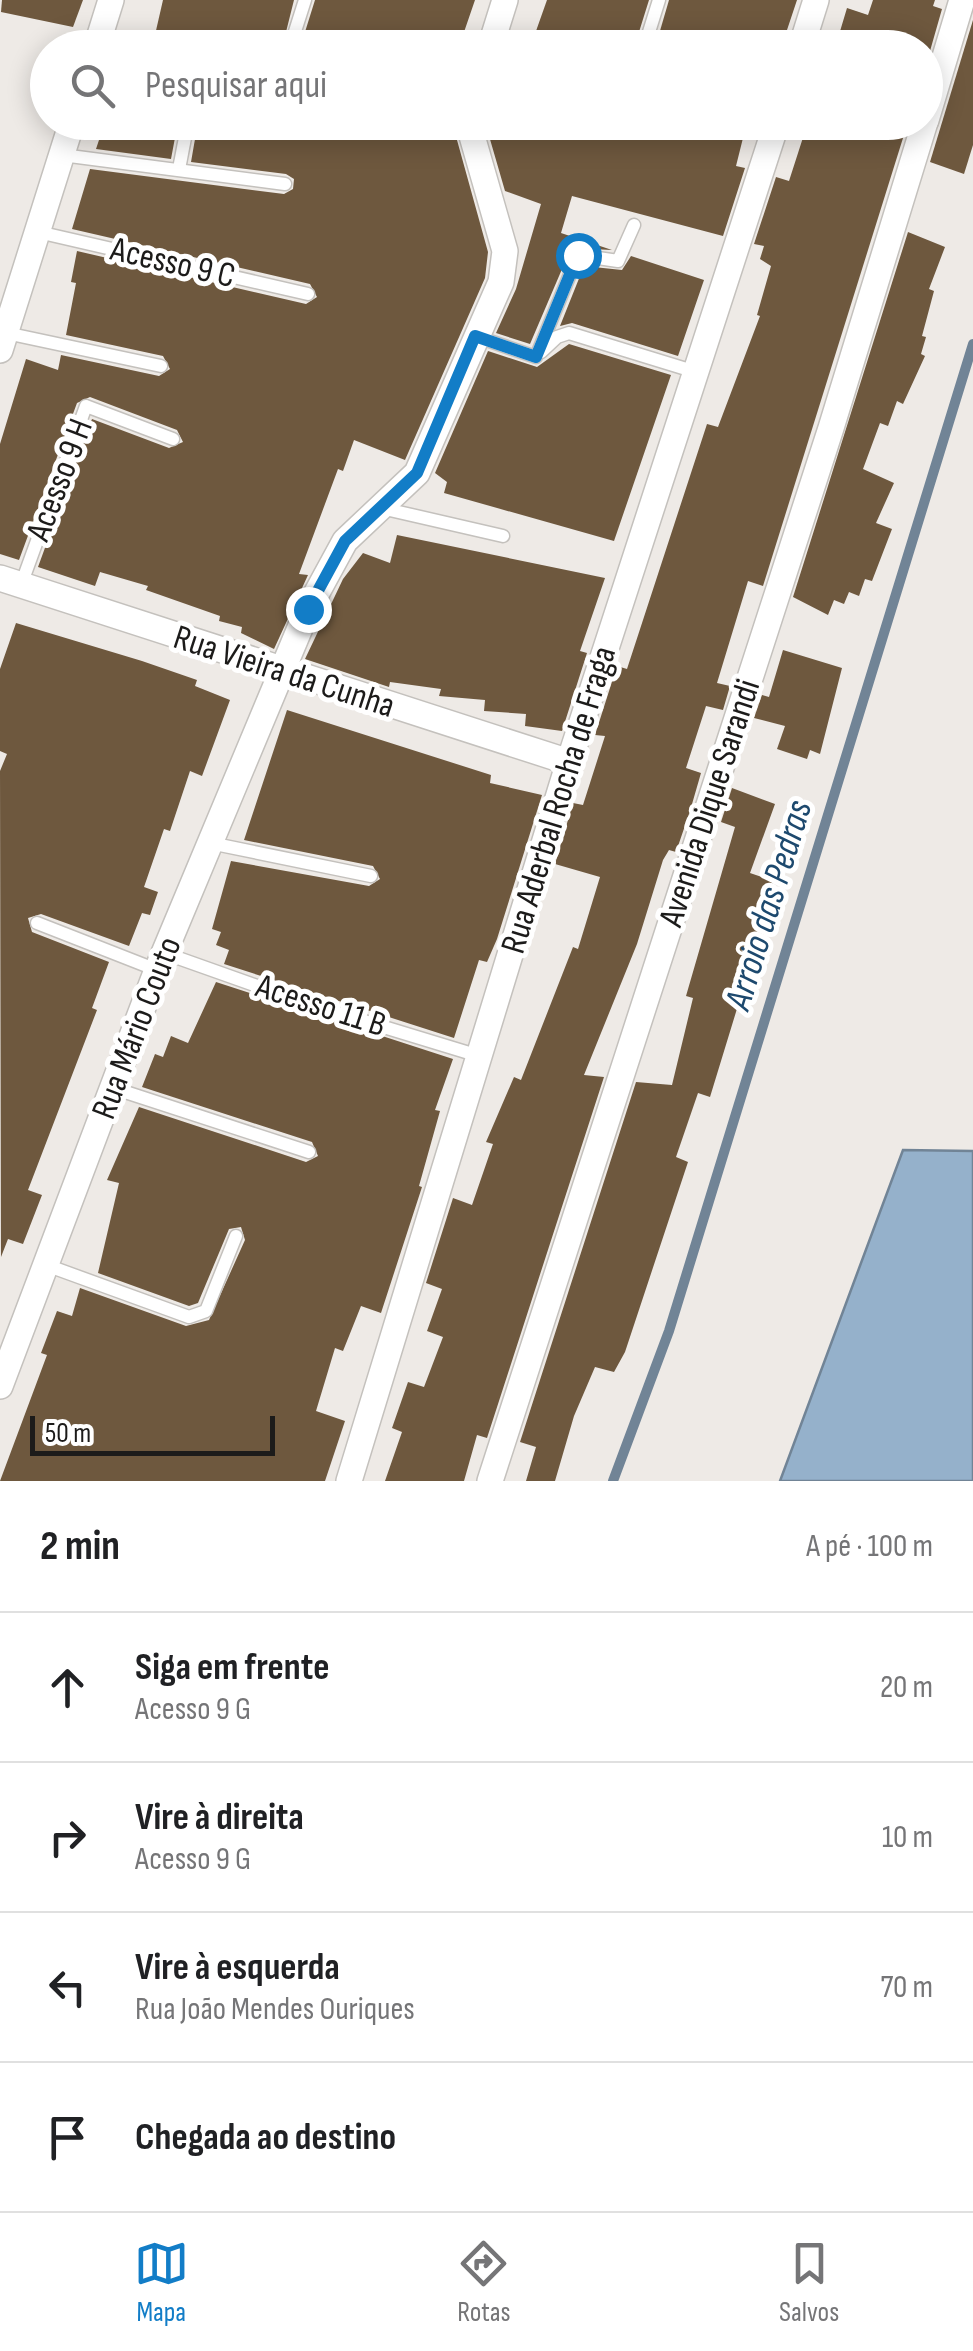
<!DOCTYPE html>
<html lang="pt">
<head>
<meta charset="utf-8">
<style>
  body { margin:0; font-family:"Sofia Sans Condensed",sans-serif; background:#f2f2f2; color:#202124 }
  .scale { position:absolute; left:30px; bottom:25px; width:245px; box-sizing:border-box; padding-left:10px; border:5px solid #1c1b1a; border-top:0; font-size:28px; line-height:35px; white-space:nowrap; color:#1c1b1a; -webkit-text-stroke:8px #fff; paint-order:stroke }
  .stop { position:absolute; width:30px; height:30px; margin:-22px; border:8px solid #127dc7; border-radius:50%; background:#fff }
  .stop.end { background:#127dc7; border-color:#fff; box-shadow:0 2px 10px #0008 }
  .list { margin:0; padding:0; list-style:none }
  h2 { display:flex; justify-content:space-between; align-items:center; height:130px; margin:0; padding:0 40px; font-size:42px }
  h2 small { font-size:32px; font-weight:400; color:#757577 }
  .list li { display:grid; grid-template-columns:65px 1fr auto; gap:30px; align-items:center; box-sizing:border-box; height:150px; padding:0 40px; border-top:2px solid #e0e0e0 }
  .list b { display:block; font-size:38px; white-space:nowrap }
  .list p { margin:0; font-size:32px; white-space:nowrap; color:#757577 }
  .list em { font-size:32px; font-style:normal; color:#757577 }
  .icon { flex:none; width:55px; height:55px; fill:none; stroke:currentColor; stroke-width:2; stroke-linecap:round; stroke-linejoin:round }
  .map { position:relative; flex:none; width:973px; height:1481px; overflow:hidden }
  .search { position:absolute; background:#fff; box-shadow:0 5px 25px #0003; left:30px; right:30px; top:30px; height:110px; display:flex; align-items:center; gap:25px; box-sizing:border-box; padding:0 35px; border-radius:55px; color:#757577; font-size:38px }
  .sheet { height:730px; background:#fff }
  nav { display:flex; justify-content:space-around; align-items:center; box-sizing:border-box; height:140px; border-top:2px solid #e0e0e0; background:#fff; font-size:28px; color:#757577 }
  nav a { display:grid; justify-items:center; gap:5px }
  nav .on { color:#127dc7 }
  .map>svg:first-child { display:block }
</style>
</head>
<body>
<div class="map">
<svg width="973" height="1481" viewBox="0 0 973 1481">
  <rect width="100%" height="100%" fill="#eeeae6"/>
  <!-- water -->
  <polygon fill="#95b1cb" stroke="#718496" stroke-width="2.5" points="903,1150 973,1151 973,1481 780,1481"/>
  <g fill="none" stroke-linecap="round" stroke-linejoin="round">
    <!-- stream -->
    <polyline stroke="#718496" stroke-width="10" points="613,1481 669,1331 973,344"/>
  </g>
  <!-- building -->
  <g fill="#6e583e">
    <polygon points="2,0 83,0 73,27 1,12"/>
    <polygon points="163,0 294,0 282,48 152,48"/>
    <polygon points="315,0 475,0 463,35 454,32 450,48 300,48"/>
    <polygon points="547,0 649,0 634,48 530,48"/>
    <polygon points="669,0 797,0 781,48 655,48"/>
    <polygon points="873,0 935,0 933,6 942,9 926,65 926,48 835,48 847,8 868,15"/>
    <polygon points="973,20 973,145 964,174 930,162"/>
    <polygon points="105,122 178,122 171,159 96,149"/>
    <polygon points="198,122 452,122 488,252 485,278 405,460 354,440 343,471 338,469 299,574 308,575 274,649 241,633 242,627 219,621 220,616 146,590 148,586 100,572 95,586 38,567 92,419 169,448 183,442 177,430 90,397 77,403 19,560 0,554 0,444 26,359 58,370 61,355 159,376 170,369 163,356 66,335 76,283 71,282 77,251 306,304 317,297 310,284 72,229 90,169 284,194 293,189 294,179 286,174 191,162"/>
    <polygon points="485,122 747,122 736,166 745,168 723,236 572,196 561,233 612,250 571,248 530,344 496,333 516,289 541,204 505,191"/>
    <polygon points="808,122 908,122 763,586 748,581 717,683 730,686 723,710 706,706 686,768 701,773 690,811 676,852 669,850 663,860 637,944 584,1075 604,1077 487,1438 477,1435 464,1481 385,1481 402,1432 392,1428 408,1382 424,1387 443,1337 427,1331 442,1289 426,1283 453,1198 472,1205 493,1144 486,1142 514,1077 521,1080 573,947 578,949 600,877 555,864 573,803 583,805 605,736 595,735 617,666 627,669 707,424 718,427 760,316 757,315 771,266 760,259 764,246 754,244 776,177 789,181"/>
    <polygon points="908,232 945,247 929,289 934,291 922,336 926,337 921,354 925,356 903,404 897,401 888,426 880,423 863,469 894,483 876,523 892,529 872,581 865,579 859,596 849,592 844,604 834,600 828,615 793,597"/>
    <polygon points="631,256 704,280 678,356 572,323 560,326 584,266 622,270"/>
    <polygon points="569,344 671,375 614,541 444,493 447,482 435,473 488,351 537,367"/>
    <polygon points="397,535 605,578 580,651 587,653 562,731 525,726 526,714 484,711 485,700 439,696 441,689 390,682 389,687 305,659 343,579 363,553 390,563"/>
    <polygon points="16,623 142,661 197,680 195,686 230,700 202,776 190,771 170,831 164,829 144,887 158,892 150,915 142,913 129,946 41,914 28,918 32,932 109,962 92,1008 97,1010 28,1190 42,1195 23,1244 8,1239 1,1257 0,771 7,754 0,751 0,669"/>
    <polygon points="783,650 842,668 820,754 810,750 807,759 777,749 785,726 754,718 762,695 769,697"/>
    <polygon points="287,710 491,775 490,783 542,795 497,939 487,962 479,960 454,1038 224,964 229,950 216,945 221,932 212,929 231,861 369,886 380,879 373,866 244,840"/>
    <polygon points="732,788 775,804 750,873 773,881 763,918 772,920 747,976 710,1097 698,1093 676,1157 688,1162 625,1352 614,1372 595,1367 574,1416 555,1481 526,1481 536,1447 520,1442 636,1082 672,1085 693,998 686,996 735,827 721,822"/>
    <polygon points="216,982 453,1059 435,1110 440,1111 419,1186 422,1187 381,1313 361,1306 343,1351 335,1348 316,1411 345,1421 325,1481 0,1481 47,1355 41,1353 57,1311 72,1316 80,1288 186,1326 209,1320 245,1240 241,1227 229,1229 198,1303 189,1306 98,1273 119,1183 107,1180 139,1107 306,1162 318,1156 312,1142 142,1087 155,1054 163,1057 171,1036 188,1043"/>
  </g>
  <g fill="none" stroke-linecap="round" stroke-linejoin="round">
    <defs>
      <g id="lane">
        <polyline points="291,44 305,0"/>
        <polyline points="644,48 659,0"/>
        <polyline points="62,155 285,184"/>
        <polyline points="179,169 188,122"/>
        <polyline points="38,232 308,294"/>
        <polyline points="6,333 161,366"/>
        <polyline points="475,336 536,357 578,255 618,261 634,225"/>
        <polyline points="541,352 557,337 569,333 696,372"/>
        <polyline points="381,508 503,536"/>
        <polyline points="21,585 86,406 173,439"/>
        <polyline points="210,843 371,876"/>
        <polyline points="37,923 157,970"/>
        <polyline points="164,953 305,1003 479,1056"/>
        <polyline points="113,1088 309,1152"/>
        <polyline points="46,1265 189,1317 206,1311 236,1236"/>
      </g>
      <g id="street">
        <polyline points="96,48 111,0"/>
        <polyline points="490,48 505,0"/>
        <polyline points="801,48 816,0"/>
        <polyline points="926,120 962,0"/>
        <polyline points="0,350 72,122"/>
        <polyline points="0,578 569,762"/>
        <polyline points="0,1386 157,970 308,609 345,541 417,473 501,282 505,251 468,122"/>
        <polyline points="349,1481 569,762 777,122"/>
        <polyline points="490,1481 831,428 925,122"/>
      </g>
    </defs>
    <!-- lane casing -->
    <use href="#lane" stroke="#c4c1bd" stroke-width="15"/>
    <!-- street casing -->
    <use href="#street" stroke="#c4c1bd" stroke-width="28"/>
    <!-- lane -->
    <use href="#lane" stroke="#fff" stroke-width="12"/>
    <!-- street -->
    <use href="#street" stroke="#fff" stroke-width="25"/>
  </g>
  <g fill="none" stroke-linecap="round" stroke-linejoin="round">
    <!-- route -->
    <polyline stroke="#127dc7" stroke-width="12" points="308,609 345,541 417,473 475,336 536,357 578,255"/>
  </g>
  <g text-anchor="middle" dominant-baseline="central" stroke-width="10" stroke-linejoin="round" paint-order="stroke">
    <!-- street labels -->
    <g font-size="35" fill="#1c1b1a" stroke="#fff">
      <text transform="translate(173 263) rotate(13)">Acesso 9 C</text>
      <text transform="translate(60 480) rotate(-69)">Acesso 9 H</text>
      <text transform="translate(284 672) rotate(18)">Rua Vieira da Cunha</text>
      <text transform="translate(559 800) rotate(-73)">Rua Aderbal Rocha de Fraga</text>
      <text transform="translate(710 803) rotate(-72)">Avenida Dique Sarandi</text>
      <text transform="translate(321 1006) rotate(18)">Acesso 11 B</text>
      <text transform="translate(137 1028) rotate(-69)">Rua Mário Couto</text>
    </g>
    <!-- water labels -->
    <g font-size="38" font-style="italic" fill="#1d496e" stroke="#fff">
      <text transform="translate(769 905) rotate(-73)">Arroio das Pedras</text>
    </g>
  </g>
</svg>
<div class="scale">50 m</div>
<div class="stop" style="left:578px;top:255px"></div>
<div class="stop end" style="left:308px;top:609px"></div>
<div class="search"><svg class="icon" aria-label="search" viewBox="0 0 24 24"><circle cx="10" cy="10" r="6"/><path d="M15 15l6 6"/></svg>Pesquisar aqui</div>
</div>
<section class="sheet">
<h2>2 min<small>A pé · 100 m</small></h2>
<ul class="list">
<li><svg class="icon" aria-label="ahead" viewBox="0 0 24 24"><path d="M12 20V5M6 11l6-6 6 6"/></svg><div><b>Siga em frente</b><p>Acesso 9 G</p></div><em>20 m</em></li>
<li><svg class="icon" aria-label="right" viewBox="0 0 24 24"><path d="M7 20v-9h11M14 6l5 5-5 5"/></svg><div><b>Vire à direita</b><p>Acesso 9 G</p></div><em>10 m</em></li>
<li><svg class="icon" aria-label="left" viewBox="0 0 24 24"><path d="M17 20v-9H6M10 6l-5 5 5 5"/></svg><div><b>Vire à esquerda</b><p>Rua João Mendes Ouriques</p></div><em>70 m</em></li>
<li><svg class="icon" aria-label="arrive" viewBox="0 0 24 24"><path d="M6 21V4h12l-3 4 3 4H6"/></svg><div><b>Chegada ao destino</b></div></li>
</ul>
</section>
<nav>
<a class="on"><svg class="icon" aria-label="map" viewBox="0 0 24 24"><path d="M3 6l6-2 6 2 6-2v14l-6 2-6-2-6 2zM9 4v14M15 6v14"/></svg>Mapa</a>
<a><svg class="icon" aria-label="directions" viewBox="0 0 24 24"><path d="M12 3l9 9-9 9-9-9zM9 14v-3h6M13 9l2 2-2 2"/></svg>Rotas</a>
<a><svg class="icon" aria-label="saved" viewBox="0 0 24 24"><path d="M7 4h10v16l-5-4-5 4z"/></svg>Salvos</a>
</nav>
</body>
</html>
